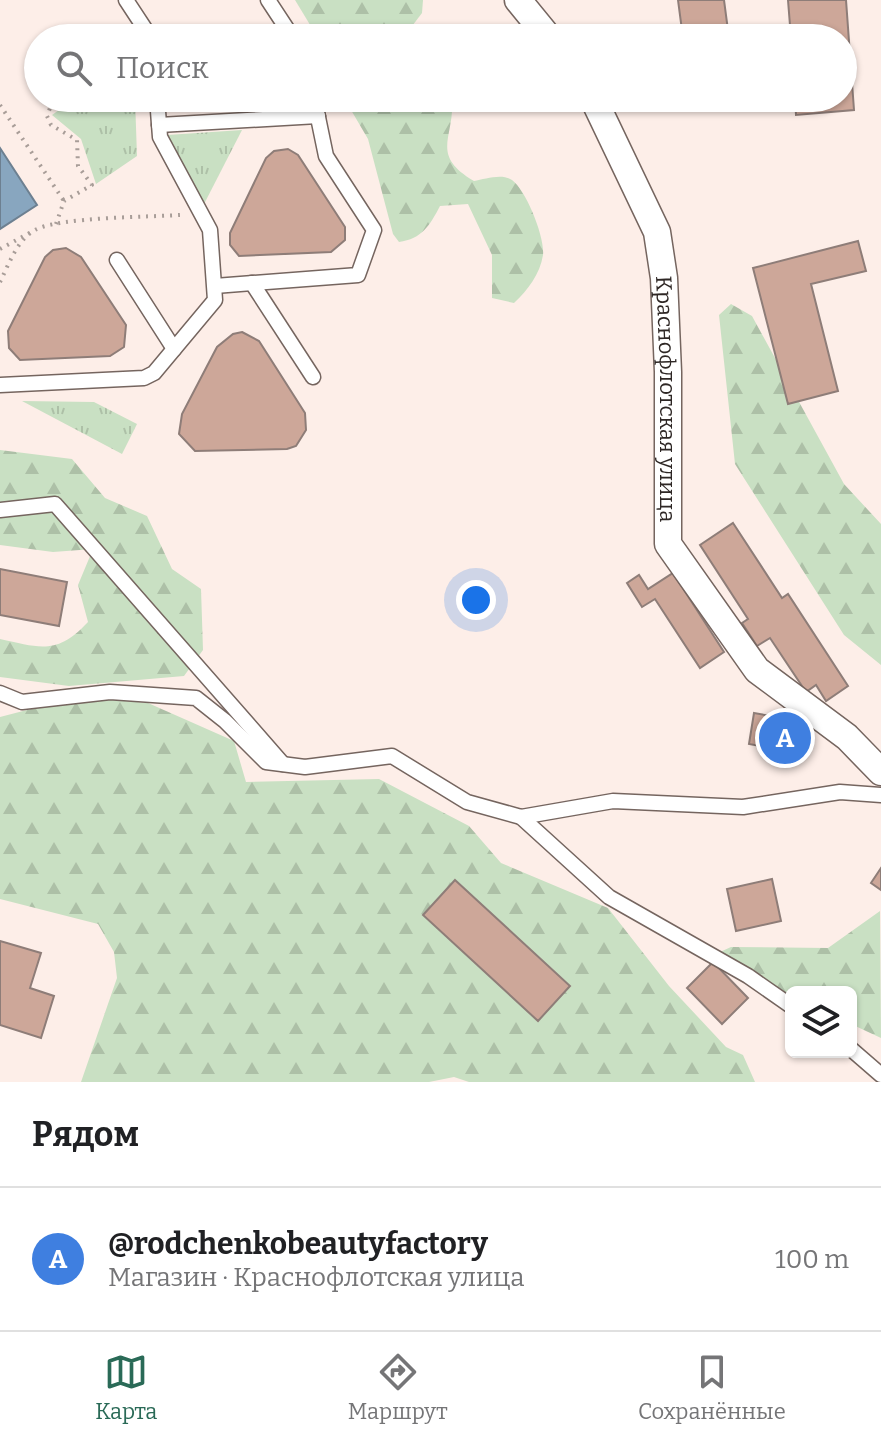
<!DOCTYPE html>
<html lang="ru">
<head>
<meta charset="utf-8">
<style>
  body { margin:0; font-family:Bitter,serif; background:#f2f2f2; color:#202124 }
  .controls { position:absolute; right:24px; bottom:24px; display:grid; overflow:hidden; border-radius:12px; box-shadow:0 2px 6px #0004 }
  .controls button { width:72px; height:72px; display:grid; place-items:center; padding:0; border:0; border-bottom:2px solid #e0e0e0; background:#fff; color:#202124; font:40px sans-serif }
  .you { position:absolute; left:476px; top:600px; width:28px; height:28px; margin:-20px; border:6px solid #fff; border-radius:50%; background:#1a73e8; box-shadow:0 0 0 12px #1a73e833 }
  .badge { display:grid; place-items:center; width:52px; height:52px; border-radius:50%; background:#2a6a57; color:#fff; font-size:26px; font-weight:700 }
  .pin { position:absolute; translate:-50% -50%; border:4px solid #fff; box-shadow:0 2px 8px #0006 }
  .list { margin:0; padding:0; list-style:none }
  h2 { display:flex; justify-content:space-between; align-items:center; height:104px; margin:0; padding:0 32px; font-size:34px }
  h2 small { font-size:26px; font-weight:400; color:#757577 }
  .list li { display:grid; grid-template-columns:52px 1fr auto; gap:24px; align-items:center; box-sizing:border-box; height:144px; padding:0 32px; border-top:2px solid #e0e0e0 }
  .list b { display:block; font-size:30px; white-space:nowrap }
  .list p { margin:0; font-size:26px; white-space:nowrap; color:#757577 }
  .list em { font-size:26px; font-style:normal; color:#757577 }
  .icon { flex:none; width:44px; height:44px; fill:none; stroke:currentColor; stroke-width:2; stroke-linecap:round; stroke-linejoin:round }
  .map { position:relative; flex:none; width:881px; height:1082px; overflow:hidden }
  .search { position:absolute; background:#fff; box-shadow:0 2px 6px #0004; left:24px; right:24px; top:24px; height:88px; display:flex; align-items:center; gap:20px; box-sizing:border-box; padding:0 28px; border-radius:44px; color:#757577; font-size:30px }
  .sheet { height:248px; background:#fff }
  nav { display:flex; justify-content:space-around; align-items:center; box-sizing:border-box; height:112px; border-top:2px solid #e0e0e0; background:#fff; font-size:22px; color:#757577 }
  nav a { display:grid; justify-items:center; gap:4px }
  nav .on { color:#2a6a57 }
  .map>svg:first-child { display:block }
</style>
</head>
<body>
<div class="map">
<svg width="881" height="1082" viewBox="0 0 881 1082">
  <defs>
    <pattern id="forest-firs" width="22" height="20" patternUnits="userSpaceOnUse" patternTransform="scale(2)"><rect width="22" height="20" fill="#c9e0c3"/><path d="M5 1l3.5 6h-7zM16 11l3.5 6h-7z" fill="#adc0a7"/></pattern>
    <pattern id="park-tufts" width="24" height="20" patternUnits="userSpaceOnUse" patternTransform="scale(2)"><rect width="24" height="20" fill="#c9e0c3"/><path d="M3 7l-1-3M5 7V3M7 7l1-3M15 17l-1-3M17 17v-4M19 17l1-3" fill="none" stroke="#adc0a7"/></pattern>
  </defs>
  <rect width="100%" height="100%" fill="#fdeee8"/>
  <!-- forest -->
  <g fill="url(#forest-firs)">
    <polygon points="295,0 423,0 422,13 403,38 318,38"/>
    <path d="M 344,98 L 452,98 C 455,139 429,154 474,181 C 485,179 502,173 512,180 C 526,190 545,237 543,255 C 540,274 528,290 514,303 L 492,298 L 492,255 L 468,204 L 440,206 C 430,225 422,239 399,242 L 393,234 L 368,139 Z"/>
    <polygon points="731,304 752,316 844,484 881,524 881,665 844,635 735,464 719,315"/>
    <path d="M 0,450 L 72,459 L 105,498 L 147,516 L 172,569 L 201,589 L 203,650 L 184,676 L 69,686 L 0,677 L 0,639 C 41,648 57,655 88,622 L 78,585 L 93,549 L 53,552 L 0,545 Z"/>
    <polygon points="77,697 148,703 234,741 246,782 379,779 469,826 501,863 608,908 669,986 726,1047 743,1055 755,1082 469,1082 454,1077 429,1082 81,1082 117,978 114,952 98,924 0,899 0,717"/>
    <polygon points="880,911 881,1038 851,1024 851,992 791,992 791,999 722,959 720,952 731,947 828,948"/>
  </g>
  <!-- park -->
  <g fill="url(#park-tufts)">
    <polygon points="76,98 135,98 137,156 96,184 81,139 52,115"/>
    <polygon points="242,130 202,208 167,135"/>
    <polygon points="22,401 94,402 137,424 122,454"/>
  </g>
  <!-- water -->
  <polygon fill="#88a6bf" stroke="#6d8091" stroke-width="2" points="0,148 37,205 0,229"/>
  <!-- building -->
  <g fill="#cda799" stroke="#8e7d78" stroke-width="2">
    <polygon points="678,0 724,0 729,38 683,38"/>
    <polygon points="788,0 846,0 854,110 796,115 795,98 843,98 843,38 791,38"/>
    <polygon points="288,149 298,155 345,227 345,240 331,252 239,256 230,245 230,233 266,158 274,151"/>
    <polygon points="858,241 866,271 811,284 838,391 788,404 753,268"/>
    <polygon points="66,248 81,257 126,325 124,347 110,356 20,360 9,348 8,331 45,257 53,250"/>
    <polygon points="242,332 259,341 305,413 306,430 296,446 287,449 195,451 179,434 182,414 217,347 233,334"/>
    <polygon points="733,523 782,598 788,594 848,686 826,701 816,685 806,692 770,638 757,646 742,623 748,619 700,545"/>
    <polygon points="0,569 67,582 59,626 0,615"/>
    <polygon points="673,573 724,652 700,668 655,599 642,607 627,583 639,575 648,589"/>
    <polygon points="754,713 792,720 787,751 749,744"/>
    <polygon points="881,868 881,890 871,883"/>
    <polygon points="772,879 781,921 736,931 727,889"/>
    <polygon points="455,880 570,986 538,1021 423,915"/>
    <polygon points="0,941 41,953 30,988 54,996 41,1038 0,1025"/>
    <polygon points="713,962 748,998 722,1024 687,988"/>
  </g>
  <g fill="none" stroke-linecap="round" stroke-linejoin="round">
    <defs>
      <g id="lane">
        <polyline points="126,0 151,38"/>
        <polyline points="268,0 293,38"/>
        <polyline points="159,125 318,116"/>
        <polyline points="117,260 174,349"/>
        <polyline points="252,283 313,377"/>
        <polyline points="215,286 358,275 374,230 326,156 314,98"/>
        <polyline points="0,385 144,378 154,373 215,300 210,230 160,137 157,98"/>
        <polyline points="0,510 55,504 283,764"/>
        <polyline points="0,693 22,702 110,692 196,698 225,721 266,762 305,767 392,756 467,802 521,817 613,801 743,807 840,792 881,795"/>
        <polyline points="521,817 609,897 748,976 791,1006"/>
        <polyline points="851,1049 881,1075"/>
      </g>
      <g id="street">
        <polyline points="518,0 549,38"/>
        <path id="s1" d="M 593,98 L 657,232 L 664,278 L 668,372 L 668,544 L 757,670 L 847,737 L 881,772"/>
      </g>
    </defs>
    <!-- lane casing -->
    <use href="#lane" stroke="#75655f" stroke-width="17"/>
    <!-- street casing -->
    <use href="#street" stroke="#75655f" stroke-width="29"/>
    <!-- path -->
    <g stroke="#a89d98" stroke-width="4" stroke-dasharray="2 6" stroke-linecap="butt">
      <polyline points="0,105 64,201"/>
      <polyline points="56,224 64,201 92,185 78,166 77,140 51,125 47,116 50,108 67,98"/>
      <polyline points="0,249 35,230"/>
      <path d="M 0,282 C 9,264 17,240 35,230 C 58,217 150,217 180,215"/>
    </g>
    <!-- lane -->
    <use href="#lane" stroke="#fff" stroke-width="14"/>
    <!-- street -->
    <use href="#street" stroke="#fff" stroke-width="26"/>
  </g>
  <g text-anchor="middle" dominant-baseline="central" stroke-width="7" stroke-linejoin="round" paint-order="stroke">
    <!-- street labels -->
    <g font-size="22" fill="#2e2725" stroke="#fff">
      <text stroke="none"><textPath href="#s1" startOffset="316">Краснофлотская улица</textPath></text>
    </g>
  </g>
</svg>
<div class="controls">
<button><svg class="icon" aria-label="layers" viewBox="0 0 24 24"><path d="M12 4l9 5-9 5-9-5zM3 14l9 5 9-5"/></svg></button>
</div>
<div class="you"></div>
<div class="pin badge" style="left:785px;top:738px;background:#3f7fe0">A</div>
<div class="search"><svg class="icon" aria-label="search" viewBox="0 0 24 24"><circle cx="10" cy="10" r="6"/><path d="M15 15l6 6"/></svg>Поиск</div>
</div>
<section class="sheet">
<h2>Рядом<small></small></h2>
<ul class="list">
<li><span class="badge" style="background:#3f7fe0">A</span><div><b>@rodchenkobeautyfactory</b><p>Магазин · Краснофлотская улица</p></div><em>100 m</em></li>
</ul>
</section>
<nav>
<a class="on"><svg class="icon" aria-label="map" viewBox="0 0 24 24"><path d="M3 6l6-2 6 2 6-2v14l-6 2-6-2-6 2zM9 4v14M15 6v14"/></svg>Карта</a>
<a><svg class="icon" aria-label="directions" viewBox="0 0 24 24"><path d="M12 3l9 9-9 9-9-9zM9 14v-3h6M13 9l2 2-2 2"/></svg>Маршрут</a>
<a><svg class="icon" aria-label="saved" viewBox="0 0 24 24"><path d="M7 4h10v16l-5-4-5 4z"/></svg>Сохранённые</a>
</nav>
</body>
</html>
